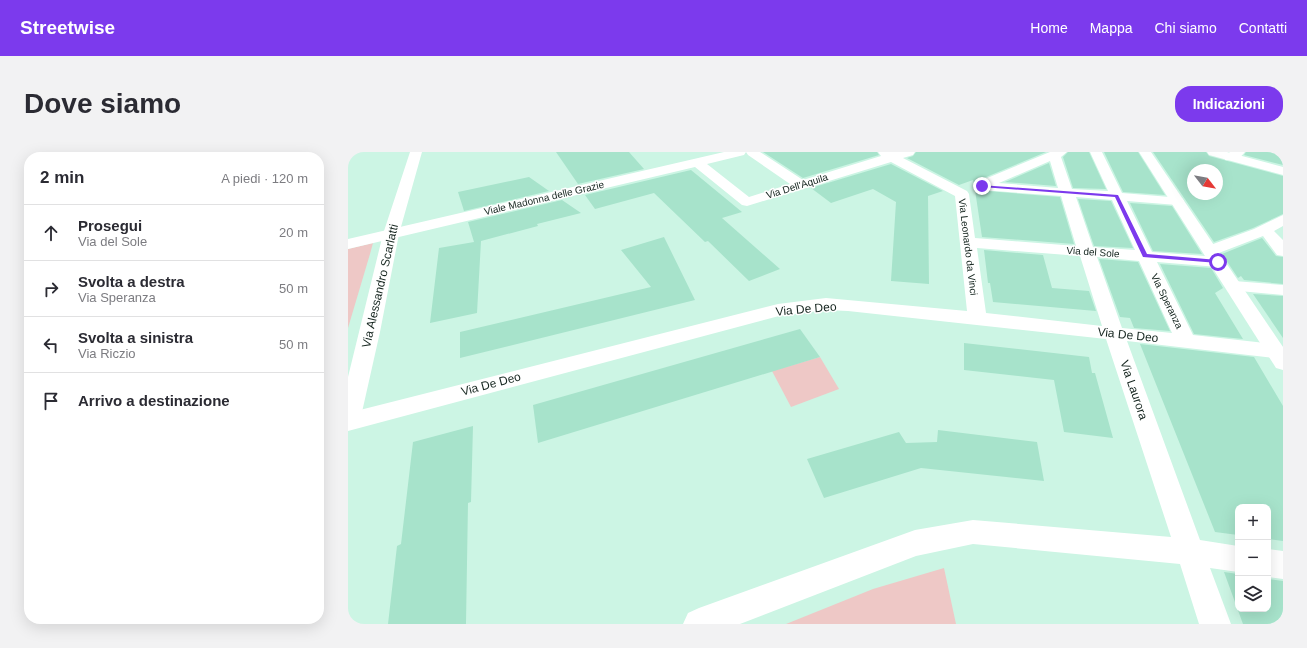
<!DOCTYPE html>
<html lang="it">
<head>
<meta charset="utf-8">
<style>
  body { margin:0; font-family:Arial,sans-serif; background:#f2f2f3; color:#2b2b33 }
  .controls { position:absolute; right:12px; bottom:12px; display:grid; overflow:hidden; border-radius:8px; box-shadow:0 4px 16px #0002 }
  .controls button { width:36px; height:36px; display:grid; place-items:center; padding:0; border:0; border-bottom:1px solid #e1e1e2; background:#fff; color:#2b2b33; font:20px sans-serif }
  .compass { position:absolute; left:839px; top:12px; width:36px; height:36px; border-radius:50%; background:#fff; box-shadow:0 4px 16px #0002; rotate:121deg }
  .stop { position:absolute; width:12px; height:12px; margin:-9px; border:3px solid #7c3aed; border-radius:50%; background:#fff }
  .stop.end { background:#7c3aed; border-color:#fff; box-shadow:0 1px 4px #0008 }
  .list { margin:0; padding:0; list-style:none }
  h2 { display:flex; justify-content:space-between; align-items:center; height:52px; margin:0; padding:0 16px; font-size:17px }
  h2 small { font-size:13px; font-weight:400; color:#7c7c81 }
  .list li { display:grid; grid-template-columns:26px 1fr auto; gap:12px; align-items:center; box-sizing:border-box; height:56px; padding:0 16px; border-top:1px solid #e1e1e2 }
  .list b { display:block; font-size:15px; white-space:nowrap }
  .list p { margin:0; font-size:13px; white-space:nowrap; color:#7c7c81 }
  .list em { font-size:13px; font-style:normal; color:#7c7c81 }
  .icon { flex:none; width:22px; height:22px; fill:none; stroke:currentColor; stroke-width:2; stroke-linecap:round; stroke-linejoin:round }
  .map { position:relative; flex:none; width:935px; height:472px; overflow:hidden; border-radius:16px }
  header { display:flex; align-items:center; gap:24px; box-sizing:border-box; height:56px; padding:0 20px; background:#7c3aed; color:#fff }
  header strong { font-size:19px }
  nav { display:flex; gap:22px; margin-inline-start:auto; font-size:14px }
  .intro { display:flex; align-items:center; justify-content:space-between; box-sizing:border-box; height:96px; padding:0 24px }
  h1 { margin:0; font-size:28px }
  .button { padding:10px 18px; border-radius:16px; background:#7c3aed; color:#fff; font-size:14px; font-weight:700 }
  main { display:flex; gap:24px; padding:0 24px }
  aside { flex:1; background:#fff; border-radius:16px; box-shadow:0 4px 16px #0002 }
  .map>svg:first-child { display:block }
</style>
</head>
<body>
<header>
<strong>Streetwise</strong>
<nav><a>Home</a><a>Mappa</a><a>Chi siamo</a><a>Contatti</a></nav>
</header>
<div class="intro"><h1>Dove siamo</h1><a class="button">Indicazioni</a></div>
<main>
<aside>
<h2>2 min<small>A piedi · 120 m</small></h2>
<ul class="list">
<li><svg class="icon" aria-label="ahead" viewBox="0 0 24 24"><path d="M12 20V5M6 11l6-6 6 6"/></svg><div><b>Prosegui</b><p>Via del Sole</p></div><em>20 m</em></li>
<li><svg class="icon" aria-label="right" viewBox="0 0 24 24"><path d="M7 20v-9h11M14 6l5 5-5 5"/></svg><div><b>Svolta a destra</b><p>Via Speranza</p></div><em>50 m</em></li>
<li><svg class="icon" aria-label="left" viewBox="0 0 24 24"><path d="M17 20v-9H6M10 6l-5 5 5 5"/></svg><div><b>Svolta a sinistra</b><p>Via Riczio</p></div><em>50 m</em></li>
<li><svg class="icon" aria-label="arrive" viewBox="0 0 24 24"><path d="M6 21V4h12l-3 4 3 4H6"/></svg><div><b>Arrivo a destinazione</b></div></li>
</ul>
</aside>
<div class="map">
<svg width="935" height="472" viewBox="0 0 935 472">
  <rect width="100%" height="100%" fill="#ccf5e4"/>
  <!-- green -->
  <g fill="#eec8c6">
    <polygon points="25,91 22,102 0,176 0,97"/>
    <polygon points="472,205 491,237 443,255 424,219"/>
    <polygon points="596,416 608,472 438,472 525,437"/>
  </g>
  <!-- building -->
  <g fill="#a7e3cb" fill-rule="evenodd">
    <polygon points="208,0 281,0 296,17 230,32"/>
    <polygon points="415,0 529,0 531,3 455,26"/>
    <polygon points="568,0 698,0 631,28 626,32 625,28 611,33 559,6 565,4"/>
    <polygon points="720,0 741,0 758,37 725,36 715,5"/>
    <polygon points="756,0 790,0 817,43 775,40"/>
    <path d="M 805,0 L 858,0 L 861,4 L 935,24 L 935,62 L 905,76 L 866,90 ZM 845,18 L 869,18 L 869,42 L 845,42 Z"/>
    <polygon points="898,0 935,0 935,13 896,3"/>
    <polygon points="701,11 708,34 657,30"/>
    <polygon points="543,12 595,39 580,44 581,132 543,129 548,50 525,37 483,51 463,36"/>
    <polygon points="343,18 394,60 374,66 432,117 401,129 360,89 357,90 306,41 247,57 237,43"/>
    <polygon points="181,25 201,39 116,59 110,40"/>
    <polygon points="627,38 712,45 726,92 634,85"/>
    <polygon points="730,47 763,49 785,96 746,94"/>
    <polygon points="214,48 233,61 189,72 190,74 133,89 129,161 82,171 91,96 126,90 120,70"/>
    <polygon points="782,51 824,54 854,102 805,99"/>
    <polygon points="316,85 347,148 112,206 112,180 303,135 273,98"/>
    <polygon points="914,86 928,104 935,105 935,132 896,128 893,124 890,126 874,102"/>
    <polygon points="636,98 695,103 704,136 741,139 748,159 645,150 642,131 640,131"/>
    <polygon points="751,107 790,110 822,179 786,176 782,166 772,165"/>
    <polygon points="812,112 863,116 875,136 867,141 895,187 846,182"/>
    <polygon points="905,142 935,144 935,186"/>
    <polygon points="452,177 472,205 190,291 185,253"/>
    <polygon points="616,191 741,205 744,221 747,221 765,286 716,280 706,228 616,218"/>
    <polygon points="792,192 906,205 935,254 935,389 920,387 920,355 890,355 890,383 867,380"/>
    <polygon points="125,274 123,350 120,351 118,472 40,472 49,394 53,392 65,290"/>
    <polygon points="590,278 689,290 696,329 573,316 476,346 459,307 551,280 558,291 589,290"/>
    <polygon points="876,420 890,422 890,457 920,457 920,427 935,429 935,472 895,472"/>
  </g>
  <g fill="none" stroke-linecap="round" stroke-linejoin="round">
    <!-- minor -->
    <g fill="#fff" fill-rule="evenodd">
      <path d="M 376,0 L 412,0 L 455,28 L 533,4 L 530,0 L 567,0 L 565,3 L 555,6 L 619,39 L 621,42 L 627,86 L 728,94 L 713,44 L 633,38 L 628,37 L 626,34 L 632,29 L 702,0 L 719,0 L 713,5 L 724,37 L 760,39 L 742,0 L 754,0 L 774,41 L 834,46 L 836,49 L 834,52 L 829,53 L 779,49 L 804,100 L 870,105 L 876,106 L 878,110 L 876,114 L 870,115 L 809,110 L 845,183 L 927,192 L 935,195 L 934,204 L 927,206 L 779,189 L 852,388 L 890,394 L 890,420 L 862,416 L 883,472 L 851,472 L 832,412 L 625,392 L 568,404 L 392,472 L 335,472 L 340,461 L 351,456 L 567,378 L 625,368 L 823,385 L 758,187 L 500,159 L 478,158 L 431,164 L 0,279 L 0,261 L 430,152 L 478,146 L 619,159 L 607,44 L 543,10 L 399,54 L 394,53 L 347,15 L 0,97 L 0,87 ZM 398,0 L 400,3 L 442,32 L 401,45 L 359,12 L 396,3 ZM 702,9 L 710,36 L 651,31 ZM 728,45 L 764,48 L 787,98 L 745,95 ZM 629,96 L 732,104 L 754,174 L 638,161 ZM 749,105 L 791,109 L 824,181 L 774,176 Z"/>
      <path d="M 882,0 L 897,0 C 893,6 885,9 877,8 L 876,5 Z"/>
      <polygon points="935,63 935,74 926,79 935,88 935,104 929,103 915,84 863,104 857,103 855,99 857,95 906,77"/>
      <polygon points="886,129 935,133 935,143 880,138 877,134 880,130"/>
      <polygon points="920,397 935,399 935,427 920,425"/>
    </g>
    <!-- major -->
    <g fill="#fff" fill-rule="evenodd">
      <polygon points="62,0 74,0 51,82 32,180 12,269 8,275 0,278 0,225 35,82"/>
      <polygon points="791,0 803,0 935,195 935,218 928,216"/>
      <polygon points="859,0 879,0 935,15 935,23 861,3"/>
    </g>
  </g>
  <!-- route -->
  <polygon fill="#7c3aed" points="632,33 770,43 799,102 870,108 872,110 870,111 795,105 767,45 634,35"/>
  <g text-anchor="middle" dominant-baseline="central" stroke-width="3" stroke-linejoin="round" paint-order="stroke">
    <!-- far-street labels -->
    <g font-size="10" fill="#15251f" stroke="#fff">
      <text transform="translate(449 34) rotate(-17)">Via Dell'Aquila</text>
      <text transform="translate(196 46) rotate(-13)">Viale Madonna delle Grazie</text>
      <text transform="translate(620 95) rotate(83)">Via Leonardo da Vinci</text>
      <text transform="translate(745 100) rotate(4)">Via del Sole</text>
      <text transform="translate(819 149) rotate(64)">Via Speranza</text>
    </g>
    <!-- street labels -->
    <g font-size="12" fill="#15251f" stroke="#fff">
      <text transform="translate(32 134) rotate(-77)">Via Alessandro Scarlatti</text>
      <text transform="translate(458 157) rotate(-5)">Via De Deo</text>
      <text transform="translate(780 183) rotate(6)">Via De Deo</text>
      <text transform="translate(143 232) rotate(-15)">Via De Deo</text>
      <text transform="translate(786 238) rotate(71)">Via Laurora</text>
    </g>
  </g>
</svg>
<div class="controls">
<button>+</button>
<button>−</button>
<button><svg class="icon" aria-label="layers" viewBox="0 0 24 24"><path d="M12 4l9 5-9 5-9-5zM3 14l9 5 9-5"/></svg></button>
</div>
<svg class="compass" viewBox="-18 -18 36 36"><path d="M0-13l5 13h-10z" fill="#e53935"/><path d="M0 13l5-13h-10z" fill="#7c7c81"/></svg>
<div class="stop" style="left:870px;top:110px"></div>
<div class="stop end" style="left:634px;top:34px"></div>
</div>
</main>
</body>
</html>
